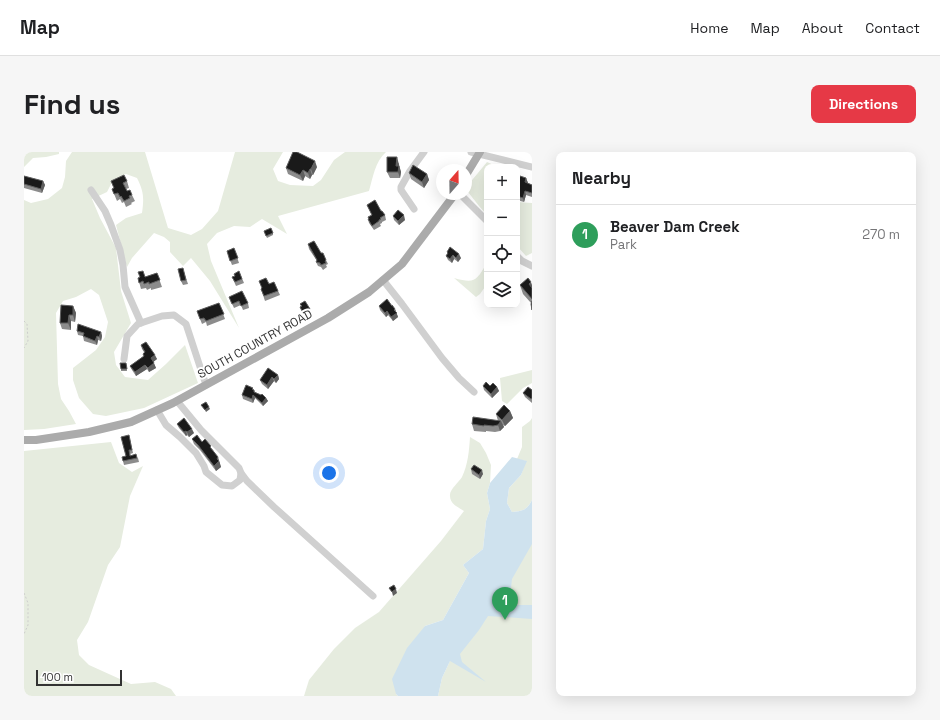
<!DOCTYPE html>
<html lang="en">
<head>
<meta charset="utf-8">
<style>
  body { margin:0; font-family:"Space Grotesk",sans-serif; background:#f6f6f6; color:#202124 }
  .controls { position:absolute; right:12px; top:12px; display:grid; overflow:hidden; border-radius:8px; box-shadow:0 4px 16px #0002 }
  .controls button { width:36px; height:36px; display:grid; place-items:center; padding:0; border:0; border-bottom:1px solid #e0e0e0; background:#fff; color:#202124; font:20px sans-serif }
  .compass { position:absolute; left:412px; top:12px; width:36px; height:36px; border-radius:50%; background:#fff; box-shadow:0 4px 16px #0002; rotate:20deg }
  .scale { position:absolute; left:12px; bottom:10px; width:86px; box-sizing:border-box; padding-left:4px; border:2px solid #333; border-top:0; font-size:11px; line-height:14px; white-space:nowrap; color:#333; -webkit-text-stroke:3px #fff; paint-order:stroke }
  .you { position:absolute; left:305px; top:321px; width:14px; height:14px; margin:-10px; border:3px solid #fff; border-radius:50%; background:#1a73e8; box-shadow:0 0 0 6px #1a73e833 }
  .badge { display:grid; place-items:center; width:26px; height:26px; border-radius:50%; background:#e63946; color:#fff; font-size:13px; font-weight:700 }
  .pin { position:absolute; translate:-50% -33px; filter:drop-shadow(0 1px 2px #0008) }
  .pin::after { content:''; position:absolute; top:21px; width:14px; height:12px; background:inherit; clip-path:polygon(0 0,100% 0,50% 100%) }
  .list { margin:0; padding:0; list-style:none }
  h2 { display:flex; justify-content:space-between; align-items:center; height:52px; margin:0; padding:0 16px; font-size:17px }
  h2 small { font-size:13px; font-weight:400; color:#757577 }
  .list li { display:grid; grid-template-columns:26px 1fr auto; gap:12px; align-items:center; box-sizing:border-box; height:60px; padding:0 16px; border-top:1px solid #e0e0e0 }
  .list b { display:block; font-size:15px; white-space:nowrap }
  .list p { margin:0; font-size:13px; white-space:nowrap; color:#757577 }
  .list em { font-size:13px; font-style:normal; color:#757577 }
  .icon { flex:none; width:22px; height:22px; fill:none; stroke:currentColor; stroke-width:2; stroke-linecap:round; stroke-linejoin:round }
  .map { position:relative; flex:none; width:508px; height:544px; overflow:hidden; border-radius:8px }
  header { display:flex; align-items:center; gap:24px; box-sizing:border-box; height:56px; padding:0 20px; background:#fff; border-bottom:1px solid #e0e0e0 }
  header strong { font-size:19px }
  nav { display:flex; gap:22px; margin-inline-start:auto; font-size:14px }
  .intro { display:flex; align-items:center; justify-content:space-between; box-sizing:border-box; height:96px; padding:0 24px }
  h1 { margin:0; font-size:28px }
  .button { padding:10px 18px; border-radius:8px; background:#e63946; color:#fff; font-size:14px; font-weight:700 }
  main { display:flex; gap:24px; padding:0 24px }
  aside { flex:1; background:#fff; border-radius:8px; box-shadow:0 4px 16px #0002 }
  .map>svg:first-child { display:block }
</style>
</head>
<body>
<header>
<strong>Map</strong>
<nav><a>Home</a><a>Map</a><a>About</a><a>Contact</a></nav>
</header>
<div class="intro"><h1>Find us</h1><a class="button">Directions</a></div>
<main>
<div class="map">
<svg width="508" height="544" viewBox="0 0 508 544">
  <rect width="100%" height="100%" fill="#fff"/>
  <!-- green -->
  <g fill="#e6ecdf">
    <polygon points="0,0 35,0 35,2 22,5 9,6 0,15"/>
    <path d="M 48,0 L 121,0 L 144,76 L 167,83 L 178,77 L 194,59 L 211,0 L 259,0 L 249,17 L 254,29 L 266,33 L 289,34 L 297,28 L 310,8 L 321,0 L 362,0 C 351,10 349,25 345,39 L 254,64 L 263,82 L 238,67 L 226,75 L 210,74 L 193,81 L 183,92 L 187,109 L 215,176 L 186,129 L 167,106 L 159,114 L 146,100 L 146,90 L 140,85 L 130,81 L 108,106 L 103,115 L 92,73 L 102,66 L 118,61 C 120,46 120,40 113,26 L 102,22 L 89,28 L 83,40 L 68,47 L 76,66 L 92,96 L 97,139 L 107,171 L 90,200 L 92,213 L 101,225 L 124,228 L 142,212 L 161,193 L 174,231 L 120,256 L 82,264 L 69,262 L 55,246 L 49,228 L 49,216 L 72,198 L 81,185 L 84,170 L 75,143 L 67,137 L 52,145 L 39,149 L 32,161 L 34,232 L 37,247 L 45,259 L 52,272 L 20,277 L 0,278 L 0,48 L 7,51 L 24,47 L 38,36 L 41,25 L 42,9 Z"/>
    <polygon points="463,10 474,15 463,15 463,63 455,54 444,40 444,33"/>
    <polygon points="493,50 508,51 508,101 502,104 493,94"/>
    <path d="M 463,111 L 463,132 L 456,142 L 452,145 L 430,126 C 451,132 452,129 463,111 Z"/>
    <polygon points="508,218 508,231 499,236 483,252 478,249 476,226"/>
    <path d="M 508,266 L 508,348 C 503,358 499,359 488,360 L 483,351 L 485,336 L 497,323 L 502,309 L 493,307 L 498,295 L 498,275 L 506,269 Z"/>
    <path d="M 446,285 L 456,291 L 462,301 L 467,313 L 466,331 L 463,341 L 466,357 L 462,369 L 459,397 L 439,413 L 445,421 L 419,468 L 401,474 L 372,542 L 374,544 L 280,544 L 285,528 L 310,497 L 331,476 L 355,460 L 417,389 L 440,359 C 434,355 426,352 426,344 C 425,338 435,330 438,325 C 444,312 445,300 446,285 Z"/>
    <polygon points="87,290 95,311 108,320 119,314 106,344 96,395 84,413 64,470 53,488 55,503 65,513 107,532 131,530 147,537 152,544 0,544 0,299"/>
    <polygon points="508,381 508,544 414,544 418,526 425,511 430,494"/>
  </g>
  <!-- water -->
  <path fill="#cfe2ee" d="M 488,305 L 503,309 L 497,323 L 485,336 L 483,351 L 488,360 C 499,359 503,358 508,348 L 508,392 L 488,427 L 487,436 L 479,446 L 486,453 L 508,453 L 508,467 L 464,464 L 455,478 L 436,502 L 438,510 L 462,530 L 426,509 L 418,526 L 414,544 L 374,544 L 372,542 L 368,527 L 383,496 L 401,474 L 419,468 L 445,421 L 439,413 L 459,397 L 462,369 L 466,357 L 463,341 L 466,331 Z"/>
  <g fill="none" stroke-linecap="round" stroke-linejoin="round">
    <!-- path -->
    <g stroke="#cdcdcd" stroke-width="1" stroke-dasharray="2 2" stroke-linecap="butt">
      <polyline points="0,169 3,172 4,189 0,196"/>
      <polyline points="0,441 4,451 4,473 0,482"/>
    </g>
    <!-- minor -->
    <g stroke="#d0d0d0" stroke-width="7">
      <polyline points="447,0 508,15"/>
      <polyline points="67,38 81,59 87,73 96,98 99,113 101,135 117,171"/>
      <polyline points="436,42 463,69"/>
      <polyline points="390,57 377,38 377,35 386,19 400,0"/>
      <polyline points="493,104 498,109 508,114"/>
      <polyline points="359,128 378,152 418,206 435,226 450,240"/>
      <polyline points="100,207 103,184 114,172 138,164 150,163 162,172 182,233"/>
      <polyline points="133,258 142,273 156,285 172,301 180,314 182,320 198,333 208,334 216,328 217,321 215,316 177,278 153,249"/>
      <polyline points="217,321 223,329 250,355 349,444"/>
    </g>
    <!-- major -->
    <g stroke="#ababab" stroke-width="8">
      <polyline points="442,23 456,0"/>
      <polyline points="0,288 12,288 65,280 107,270 149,251 304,166 345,140 378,112 431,42"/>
    </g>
  </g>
  <!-- wall -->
  <g fill="#8c8c8c">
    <polygon points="375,11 375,14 377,20 376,26 366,26 363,20"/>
    <polygon points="293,15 289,23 288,23 286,27 281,24 279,29 264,22 262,16"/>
    <polygon points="385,21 403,22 405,28 400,36 387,27"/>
    <polygon points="0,24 19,29 21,33 18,41 0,36"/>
    <polygon points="502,26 504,31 508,33 508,45 502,43 500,50 493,48 493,31 494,31"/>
    <polygon points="87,29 103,29 105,36 102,37 103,39 108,43 111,49 107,51 108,52 102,55 100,50 98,51 96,47 93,49 88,37 90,36"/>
    <polygon points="343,53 357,59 361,63 362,68 358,70 358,71 356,72 357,74 350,78 345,71 344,67 348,63"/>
    <polygon points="369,64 381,68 375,73 370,68"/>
    <polygon points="240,79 249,81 249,83 243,86"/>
    <polygon points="284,92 297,101 302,108 304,112 302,113 303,115 299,118 297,115 294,114 292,110 293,109 285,97"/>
    <polygon points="210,96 215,111 208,113 203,99"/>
    <polygon points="423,100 437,106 434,110 430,107 428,111 424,108 422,104 423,102"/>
    <polygon points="215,119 220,131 212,134 208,125 211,124"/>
    <polygon points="160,120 164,132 159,133 157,129"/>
    <polygon points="133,121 138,135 127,138 127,136 123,138 122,136 117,137 114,126 121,125"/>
    <polygon points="250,130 256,143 241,149 237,137"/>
    <polygon points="496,133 508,133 508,158 507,151 499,142"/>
    <polygon points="205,145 224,151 225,156 219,158 217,153 210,156"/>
    <polygon points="195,151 201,167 183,174 182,170 178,172 173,159"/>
    <polygon points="276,152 286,157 287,161 281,165 276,155 277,155"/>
    <polygon points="49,154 52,161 51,170 47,169 47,178 38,177 36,171"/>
    <polygon points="355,154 368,154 371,157 374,165 369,169 364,163 362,165 356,158"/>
    <polygon points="53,179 77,180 78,184 77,189 74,188 73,193 60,189 59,184 54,183"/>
    <polygon points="117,193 133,207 129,210 132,216 125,220 123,217 112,224 108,218 106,214 120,204 119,202 120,200 118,197"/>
    <polygon points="102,211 103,219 97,219 97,217"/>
    <polygon points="254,223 255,227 252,231 250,229 244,237 238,232 236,228"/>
    <polygon points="459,234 466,234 473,235 475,239 468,246 460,238"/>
    <polygon points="230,238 231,240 242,246 244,249 239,254 231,246 229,251 219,247 218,243"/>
    <polygon points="508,238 508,251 501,245 499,241"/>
    <polygon points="486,259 489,266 481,274 479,273 480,275 476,279 471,280 462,279 462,280 450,279 448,272 474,269 472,262"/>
    <polygon points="153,272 170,281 165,285 163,283 162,284 155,276"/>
    <polygon points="106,287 109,301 106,302 107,303 114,306 115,310 100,313 99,309 102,304"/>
    <polygon points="168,287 178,290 189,298 196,311 196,312 197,315 192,319 176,298 170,292"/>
    <polygon points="447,317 459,322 456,327 448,322"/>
  </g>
  <!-- shaded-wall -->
  <g fill="#5f5f5f">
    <polygon points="373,5 377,20 376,26 372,14"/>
    <polygon points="291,9 293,15 289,23 287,17"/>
    <polygon points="286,17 288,23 286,27 284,21"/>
    <polygon points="279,18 281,24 279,29 276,23"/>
    <polygon points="403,22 405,28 400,36 398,30"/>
    <polygon points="502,26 504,31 502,35 501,30"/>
    <polygon points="19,29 21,33 18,41 17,37"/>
    <polygon points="501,39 502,43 500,50 499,46"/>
    <polygon points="380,63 381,68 375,73 374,69"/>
    <polygon points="435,102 437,106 434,110 432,106"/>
    <polygon points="429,103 430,107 428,111 426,107"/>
    <polygon points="493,124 496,130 493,133"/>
    <polygon points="507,130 508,133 508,140 505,132"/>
    <polygon points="49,154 52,161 51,170 49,163"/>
    <polygon points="371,157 374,165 369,169 367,165 370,158"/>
    <polygon points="363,159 364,163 362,165 361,161"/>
    <polygon points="45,163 47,169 47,178 44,171"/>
    <polygon points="77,180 78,184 77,189 75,185"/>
    <polygon points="73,184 74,188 73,193 71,189"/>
    <polygon points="131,203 133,207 128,211 127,206"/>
    <polygon points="130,211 132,216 125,220 124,216"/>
    <polygon points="121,213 123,217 112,224 111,220"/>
    <polygon points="254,223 255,227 252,231 250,227"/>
    <polygon points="248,225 250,229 244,237 243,233"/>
    <polygon points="473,235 475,239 468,246 467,242"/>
    <polygon points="229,243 231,246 229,251 228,247"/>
    <polygon points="242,246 244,249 239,254 238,251"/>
    <polygon points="185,255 186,257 182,260 181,258"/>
    <polygon points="486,259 489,266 481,274 478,268"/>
    <polygon points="477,269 480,275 476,279 474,273"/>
    <polygon points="168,277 170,281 165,285 163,280"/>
    <polygon points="162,279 163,283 162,284 160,280"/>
    <polygon points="194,305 197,315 192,319 190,314 193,307"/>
    <polygon points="458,318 459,322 456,327 455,323"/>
    <polygon points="372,437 373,441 369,444 368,440"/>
  </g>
  <!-- building -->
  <g fill="#1a1a1a" stroke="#5f5f5f">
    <polygon points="269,0 273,0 291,9 287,17 286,17 284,21 279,18 276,23 262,16"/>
    <polygon points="363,5 373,5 372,14 375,14 374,20 363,20"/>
    <polygon points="389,13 403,22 398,30 385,21"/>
    <polygon points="100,23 103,29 99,31 103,39 106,38 108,43 105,44 106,46 100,49 97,44 96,45 94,41 90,42 88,37 90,36 87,29"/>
    <polygon points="0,24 19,29 17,37 0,32"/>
    <polygon points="496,24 502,26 501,30 508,33 508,41 501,39 499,46 493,44 493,31 494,31"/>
    <polygon points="351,48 357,59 358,59 361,63 356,66 357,67 355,68 355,69 348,74 344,67 345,67 344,65 348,63 343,53"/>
    <polygon points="374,58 380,63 374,69 369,64"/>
    <polygon points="247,76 249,81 242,84 240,79"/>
    <polygon points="290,89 297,101 299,101 302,108 301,109 302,111 297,113 296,111 292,110 293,108 284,92"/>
    <polygon points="426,95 435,102 432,106 429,103 426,107 422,104 424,101 423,100"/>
    <polygon points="210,96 214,106 206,109 203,99"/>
    <polygon points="159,116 162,128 157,129 154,117"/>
    <polygon points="119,119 121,125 133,121 136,128 125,132 125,130 120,132 119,129 115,131 114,126 116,125 114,120"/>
    <polygon points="215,119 218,127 211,130 208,125 211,124 210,122"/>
    <polygon points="242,126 245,132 250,130 254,139 240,144 237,137 238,136 235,129"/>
    <polygon points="504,126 507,130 505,132 508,136 508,147 496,133"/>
    <polygon points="218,139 224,151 217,154 215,149 208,152 205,145"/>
    <polygon points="363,147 368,154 368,153 371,157 370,158 373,161 367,165 363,159 361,161 355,154"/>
    <polygon points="281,149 286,157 279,161 276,155 278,154 276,152"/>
    <polygon points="508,149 508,158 507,152"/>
    <polygon points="195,151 200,162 182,169 180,166 176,167 173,159"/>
    <polygon points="37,153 49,154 49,163 45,163 44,171 36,171"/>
    <polygon points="54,172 77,180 75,185 73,184 71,189 59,184 60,181 53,179"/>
    <polygon points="122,190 131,203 127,206 130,211 124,216 121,213 111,220 106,214 120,204 119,202 121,200 117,193"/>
    <polygon points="96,211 102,211 103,217 97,217"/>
    <polygon points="244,216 254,223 250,227 248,225 243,233 236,228"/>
    <polygon points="462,230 466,234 469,231 473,235 467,242 459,234"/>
    <polygon points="222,233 229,236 228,237 230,238 230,240 237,243 238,242 242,246 238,251 229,243 228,247 218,243"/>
    <polygon points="504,235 508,238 508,246 507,247 499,241"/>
    <polygon points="182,250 185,255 181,258 177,253"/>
    <polygon points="480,253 486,259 478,268 472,262"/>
    <polygon points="449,265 477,269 474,273 469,274 460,273 460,274 448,272"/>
    <polygon points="160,266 168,277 163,280 162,279 160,280 153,272"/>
    <polygon points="105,283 108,298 105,298 106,304 112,302 113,306 99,309 98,305 102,304 97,285"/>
    <polygon points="173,283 178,290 181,287 187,294 186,295 194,305 193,307 195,309 190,314 174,293 168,287"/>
    <polygon points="450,313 458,318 455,323 447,317"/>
    <polygon points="370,433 372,437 368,440 365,436"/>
  </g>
  <g text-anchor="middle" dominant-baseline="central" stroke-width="4" stroke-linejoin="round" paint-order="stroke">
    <!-- street labels -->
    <g font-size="12" fill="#333" stroke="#fff">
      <text transform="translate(231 192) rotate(-29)">SOUTH COUNTRY ROAD</text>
    </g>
  </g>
</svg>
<div class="controls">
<button>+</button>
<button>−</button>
<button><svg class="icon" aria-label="locate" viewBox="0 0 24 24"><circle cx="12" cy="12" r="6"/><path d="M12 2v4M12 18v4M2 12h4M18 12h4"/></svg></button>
<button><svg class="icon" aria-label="layers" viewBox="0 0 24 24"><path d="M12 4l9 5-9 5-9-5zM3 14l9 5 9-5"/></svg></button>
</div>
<svg class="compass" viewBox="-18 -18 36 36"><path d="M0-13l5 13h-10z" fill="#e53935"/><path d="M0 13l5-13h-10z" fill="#757577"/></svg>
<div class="scale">100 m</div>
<div class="you"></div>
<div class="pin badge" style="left:481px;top:468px;background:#2e9e5b">1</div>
</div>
<aside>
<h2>Nearby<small></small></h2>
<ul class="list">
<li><span class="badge" style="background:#2e9e5b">1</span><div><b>Beaver Dam Creek</b><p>Park</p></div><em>270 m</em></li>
</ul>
</aside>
</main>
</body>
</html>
